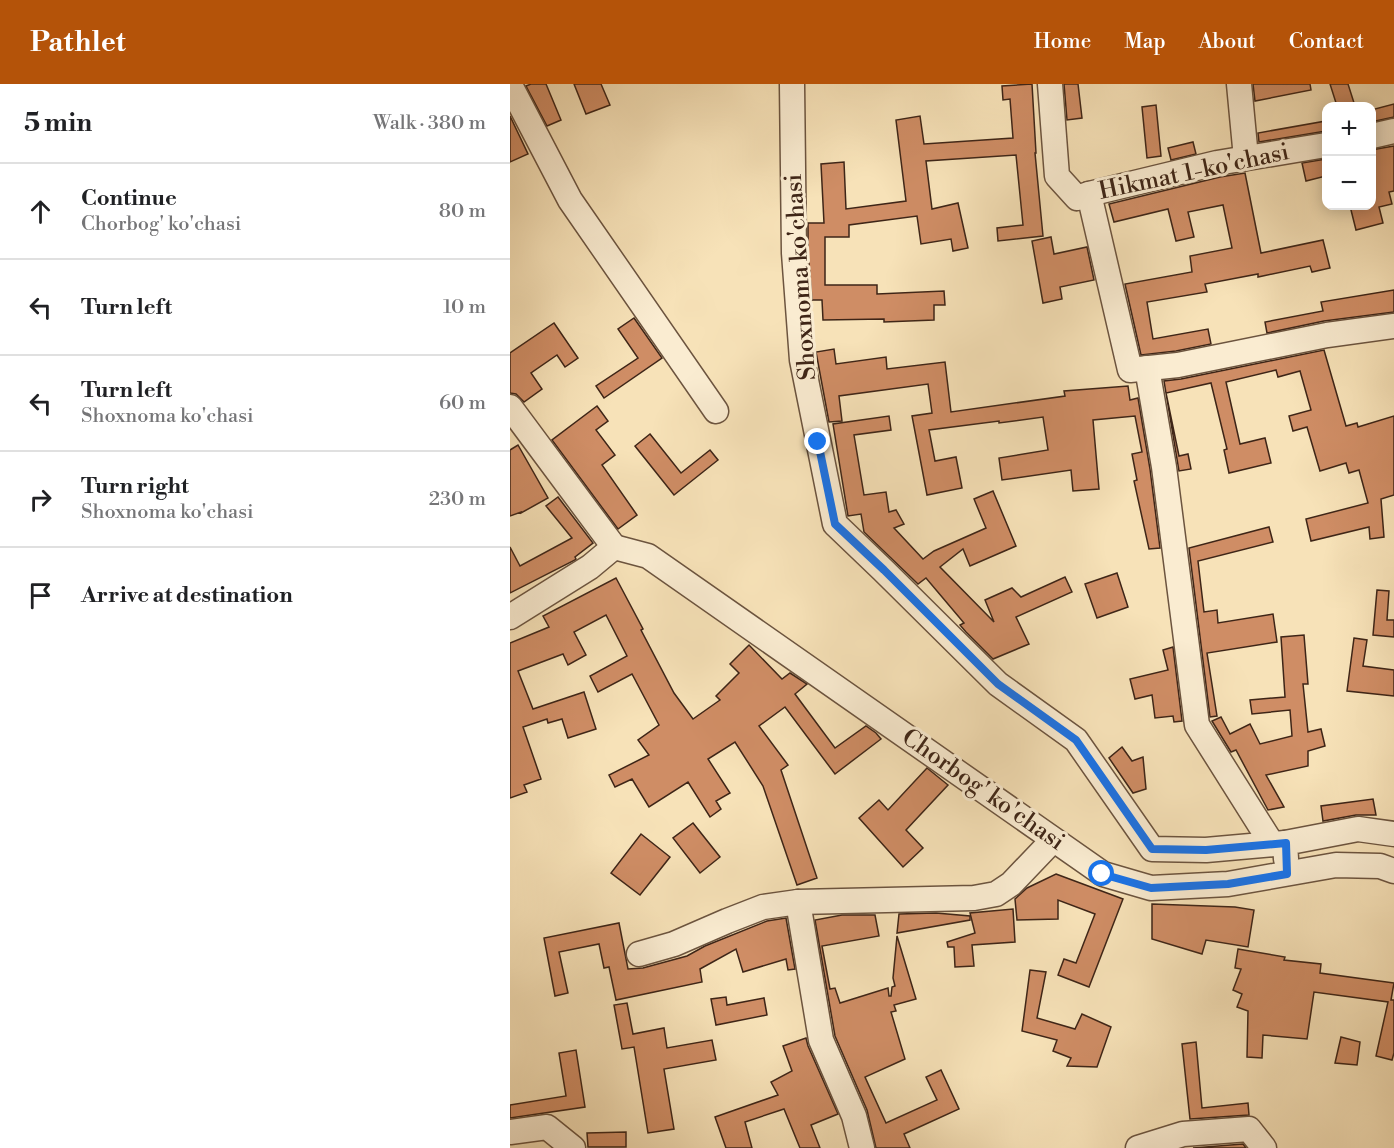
<!DOCTYPE html>
<html lang="en">
<head>
<meta charset="utf-8">
<style>
  body { margin:0; font-family:"Libre Bodoni",serif; background:#f2f2f2; color:#202124 }
  .controls { position:absolute; right:18px; top:18px; display:grid; overflow:hidden; border-radius:12px; box-shadow:0 3px 15px #0003 }
  .controls button { width:54px; height:54px; display:grid; place-items:center; padding:0; border:0; border-bottom:2px solid #e0e0e0; background:#fff; color:#202124; font:30px sans-serif }
  .stop { position:absolute; width:18px; height:18px; margin:-14px; border:4px solid #1a73e8; border-radius:50%; background:#fff }
  .stop.end { background:#1a73e8; border-color:#fff; box-shadow:0 2px 6px #0008 }
  .list { margin:0; padding:0; list-style:none }
  h2 { display:flex; justify-content:space-between; align-items:center; height:78px; margin:0; padding:0 24px; font-size:26px }
  h2 small { font-size:20px; font-weight:400; color:#757577 }
  .list li { display:grid; grid-template-columns:39px 1fr auto; gap:18px; align-items:center; box-sizing:border-box; height:96px; padding:0 24px; border-top:2px solid #e0e0e0 }
  .list b { display:block; font-size:22px; white-space:nowrap }
  .list p { margin:0; font-size:20px; white-space:nowrap; color:#757577 }
  .list em { font-size:20px; font-style:normal; color:#757577 }
  .icon { flex:none; width:33px; height:33px; fill:none; stroke:currentColor; stroke-width:2; stroke-linecap:round; stroke-linejoin:round }
  .map { position:relative; flex:none; width:884px; height:1064px; overflow:hidden }
  header { display:flex; align-items:center; gap:36px; box-sizing:border-box; height:84px; padding:0 30px; background:#b45309; color:#fff }
  header strong { font-size:28px }
  nav { display:flex; gap:33px; margin-inline-start:auto; font-size:21px }
  main { display:flex }
  aside { flex:1; background:#fff }
  .map>svg:first-child { display:block }
</style>
</head>
<body>
<header>
<strong>Pathlet</strong>
<nav><a>Home</a><a>Map</a><a>About</a><a>Contact</a></nav>
</header>
<main>
<aside>
<h2>5 min<small>Walk · 380 m</small></h2>
<ul class="list">
<li><svg class="icon" aria-label="ahead" viewBox="0 0 24 24"><path d="M12 20V5M6 11l6-6 6 6"/></svg><div><b>Continue</b><p>Chorbog' ko'chasi</p></div><em>80 m</em></li>
<li><svg class="icon" aria-label="left" viewBox="0 0 24 24"><path d="M17 20v-9H6M10 6l-5 5 5 5"/></svg><div><b>Turn left</b></div><em>10 m</em></li>
<li><svg class="icon" aria-label="left" viewBox="0 0 24 24"><path d="M17 20v-9H6M10 6l-5 5 5 5"/></svg><div><b>Turn left</b><p>Shoxnoma ko'chasi</p></div><em>60 m</em></li>
<li><svg class="icon" aria-label="right" viewBox="0 0 24 24"><path d="M7 20v-9h11M14 6l5 5-5 5"/></svg><div><b>Turn right</b><p>Shoxnoma ko'chasi</p></div><em>230 m</em></li>
<li><svg class="icon" aria-label="arrive" viewBox="0 0 24 24"><path d="M6 21V4h12l-3 4 3 4H6"/></svg><div><b>Arrive at destination</b></div></li>
</ul>
</aside>
<div class="map">
<svg width="884" height="1064" viewBox="0 0 884 1064">
  <rect width="100%" height="100%" fill="#f7e2b8"/>
  <filter id="stains"><feTurbulence type="fractalNoise" baseFrequency=".00333" numOctaves="4"/><feColorMatrix values="0 0 0 0 .2 0 0 0 0 .09 0 0 0 0 .02 0 0 0 .5 -.17"/></filter>
  <radialGradient id="worn" r=".72"><stop offset=".6" stop-color="#630" stop-opacity="0"/><stop offset="1" stop-color="#630" stop-opacity=".3"/></radialGradient>
  <!-- building -->
  <g fill="#cf8d65" stroke="#3e2517" stroke-width="1.5">
    <polygon points="21,0 36,0 51,36 37,42 16,2"/>
    <polygon points="64,0 91,0 100,21 76,30"/>
    <polygon points="522,0 526,69 525,69 533,152 488,157 487,144 513,141 506,71 416,77 422,125 448,119 458,164 443,167 441,155 411,160 407,132 339,141 339,153 315,153 315,201 367,201 367,210 434,207 435,221 424,221 424,236 374,238 374,235 313,236 312,216 302,216 298,168 298,139 314,139 311,80 334,78 336,125 396,117 386,36 410,32 414,60 503,54 500,15 493,16 492,2"/>
    <polygon points="554,0 568,0 572,34 557,36"/>
    <polygon points="743,0 800,0 801,6 745,17"/>
    <polygon points="820,0 838,0 845,22 827,22"/>
    <polygon points="884,20 884,33 861,38 861,26"/>
    <polygon points="646,21 651,72 637,74 632,23"/>
    <polygon points="0,32 18,70 0,78"/>
    <polygon points="816,37 816,47 749,58 748,49"/>
    <polygon points="683,58 686,70 661,76 658,64"/>
    <polygon points="884,62 884,107 879,108 882,120 869,123 873,139 846,146 840,122 861,122 861,66"/>
    <polygon points="816,75 816,92 796,97 792,79"/>
    <polygon points="735,89 751,169 813,156 820,184 802,188 800,182 748,193 748,190 695,200 697,208 637,218 643,255 698,245 701,260 666,267 631,271 615,200 682,188 680,172 722,164 713,121 678,128 684,153 666,157 658,125 604,138 599,120 710,93"/>
    <polygon points="541,153 544,170 577,163 584,196 550,203 552,215 533,219 522,157"/>
    <polygon points="884,206 884,228 814,237 757,249 755,238 813,227 811,218"/>
    <polygon points="124,234 152,274 94,314 86,302 128,274 108,245"/>
    <polygon points="44,239 68,274 55,283 47,271 21,289 32,305 14,318 6,310 0,309 0,269"/>
    <polygon points="324,265 326,280 376,273 377,285 435,278 441,328 555,312 554,307 618,302 620,316 628,314 640,385 650,464 639,465 624,397 627,396 622,370 632,368 625,332 583,336 589,405 563,407 561,386 492,396 489,374 538,366 533,333 489,339 489,337 419,346 425,377 446,373 452,404 417,411 402,332 422,329 418,300 329,312 332,337 319,338 306,268"/>
    <polygon points="814,266 836,342 847,339 848,343 884,332 884,411 871,415 874,453 860,455 859,443 801,457 796,435 858,419 849,386 839,389 836,379 810,387 797,343 783,347 779,332 801,326 790,287 768,293 766,286 716,298 730,360 755,354 761,379 719,389 714,366 717,365 701,299 656,309 669,372 678,370 681,385 669,387 654,297 671,295"/>
    <polygon points="87,322 98,337 86,346 105,371 92,381 127,431 108,445 42,356"/>
    <polygon points="379,332 381,346 344,351 354,411 376,408 379,428 386,426 394,440 384,444 413,475 424,467 476,444 464,415 483,407 506,462 460,482 453,465 430,483 484,538 475,516 502,504 511,513 555,493 562,508 506,533 519,560 483,575 456,548 450,541 454,539 416,494 408,500 354,448 351,430 338,432 323,340"/>
    <polygon points="140,350 171,389 200,366 208,376 164,411 125,362"/>
    <polygon points="8,361 38,414 11,429 11,428 0,432 0,366"/>
    <polygon points="48,413 83,459 65,473 66,475 65,476 0,509 0,463 10,482 62,454 36,422"/>
    <polygon points="759,443 763,458 688,477 694,528 707,526 708,539 763,530 767,558 697,569 707,632 700,633 679,464"/>
    <polygon points="607,489 618,523 587,534 575,500"/>
    <polygon points="106,494 133,545 131,546 164,609 183,635 210,616 206,612 229,589 220,580 239,561 272,595 280,589 297,600 285,610 325,664 356,642 366,649 371,655 325,690 275,623 249,642 278,681 271,686 307,794 287,801 253,702 225,658 198,675 220,709 206,717 211,725 200,733 178,698 139,723 122,695 105,703 99,691 139,671 128,656 149,641 122,590 88,608 80,592 117,572 96,531 64,548 76,571 58,581 53,570 8,587 23,625 74,608 86,645 58,654 52,635 38,639 37,635 13,643 31,695 14,701 17,708 0,714 0,559 39,543 33,532"/>
    <polygon points="867,506 879,507 877,536 884,536 884,553 863,551"/>
    <polygon points="794,551 798,600 793,600 798,648 811,645 815,662 798,667 798,682 756,691 774,723 758,726 726,666 721,668 702,637 711,633 720,650 740,640 750,660 782,652 780,626 742,630 740,616 775,613 771,553"/>
    <polygon points="844,554 857,556 853,582 884,586 884,612 837,607"/>
    <polygon points="663,563 672,637 664,638 663,632 645,634 642,611 625,615 620,595 658,586 653,566"/>
    <polygon points="612,663 622,677 633,673 636,705 623,709 599,674"/>
    <polygon points="417,684 438,701 396,746 413,764 393,783 349,734 369,716 378,726"/>
    <polygon points="863,715 866,731 846,731 813,737 811,722"/>
    <polygon points="183,739 210,773 190,789 163,754"/>
    <polygon points="131,750 160,773 130,811 101,789"/>
    <polygon points="546,790 613,815 579,903 548,891 554,875 566,879 585,830 548,816 548,835 507,836 505,815 517,804"/>
    <polygon points="642,820 725,823 744,826 738,863 696,856 692,870 642,855"/>
    <polygon points="503,825 505,858 462,861 464,882 445,883 444,863 438,863 437,858 465,849 460,829"/>
    <polygon points="426,829 460,832 460,836 387,849 389,830"/>
    <polygon points="332,831 365,831 369,852 312,862 320,905 325,904 330,919 378,904 379,912 381,912 382,903 385,902 383,894 387,852 406,915 384,921 386,927 381,928 395,975 355,993 376,1039 427,1016 416,993 431,986 449,1025 394,1050 400,1064 366,1064 357,1026 325,952 305,836"/>
    <polygon points="276,834 285,885 278,886 276,875 233,888 226,865 190,885 192,898 106,916 99,883 94,884 89,860 49,868 58,909 45,912 34,854 109,839 118,885 133,884 177,872 195,862 257,837"/>
    <polygon points="728,865 775,873 774,876 811,880 810,889 884,899 881,916 884,916 884,969 882,976 866,972 878,918 804,908 797,955 753,951 752,974 737,973 738,927 727,923 732,910 723,906 731,885 725,884"/>
    <polygon points="520,886 536,888 527,934 565,945 572,930 601,943 587,983 557,982 561,974 543,967 547,956 512,947"/>
    <polygon points="216,913 217,921 254,914 257,931 206,941 201,915"/>
    <polygon points="117,919 123,950 154,944 157,964 202,956 206,976 154,985 164,1045 138,1049 124,963 112,965 104,921"/>
    <polygon points="831,953 850,958 847,981 825,979"/>
    <polygon points="296,954 298,962 328,1030 301,1041 310,1064 290,1064 274,1025 235,1038 242,1064 216,1064 205,1033 268,1011 261,998 282,987 273,962"/>
    <polygon points="686,958 692,1024 738,1019 739,1031 680,1035 672,960"/>
    <polygon points="66,966 75,1023 0,1034 0,1021 56,1012 49,969"/>
    <polygon points="116,1048 116,1063 78,1063 77,1049"/>
    <polygon points="733,1060 736,1064 683,1064"/>
  </g>
  <g fill="none" stroke-linecap="round" stroke-linejoin="round">
    <defs>
      <g id="minor">
        <polyline points="282,0 284,169 292,276 325,440 373,486 488,600 566,656 642,765 696,766 775,759"/>
        <polyline points="540,0 547,92 567,114 579,110 707,79 816,61"/>
        <polyline points="729,0 736,74"/>
        <polyline points="0,1 60,116 206,327"/>
        <polyline points="862,52 884,47"/>
        <polyline points="579,110 620,286 668,281 817,251 884,242"/>
        <polyline points="637,284 654,383 687,641 762,760"/>
        <polyline points="0,323 104,463"/>
        <polyline points="104,463 138,472 593,790 641,804 718,800 826,781 870,782 884,787"/>
        <polyline points="0,533 80,483 104,463"/>
        <polyline points="776,775 775,759 848,745 884,750"/>
        <polyline points="288,818 311,956 344,1032 352,1064"/>
        <polyline points="129,870 164,860 217,837 253,823 288,818 464,814 486,810 501,800 543,756"/>
        <polyline points="0,1048 37,1043 63,1064"/>
        <polyline points="628,1064 673,1050 739,1045 754,1064"/>
      </g>
    </defs>
    <!-- minor casing -->
    <use href="#minor" stroke="#6c543f" stroke-width="27"/>
    <!-- minor -->
    <use href="#minor" stroke="#faecd1" stroke-width="24"/>
  </g>
  <g fill="none" stroke-linecap="round" stroke-linejoin="round">
    <!-- route -->
    <polyline stroke="#1a73e8" stroke-width="8" points="308,358 325,440 374,486 488,600 566,656 642,765 696,766 776,759 777,790 718,800 641,804 592,790"/>
  </g>
  <g text-anchor="middle" dominant-baseline="central" stroke-width="6" stroke-linejoin="round" paint-order="stroke">
    <!-- street labels -->
    <g font-size="24" fill="#3e2517" stroke="#faecd1">
      <text transform="translate(684 88) rotate(-12)">Hikmat 1-ko'chasi</text>
      <text transform="translate(291 193) rotate(-94)">Shoxnoma ko'chasi</text>
      <text transform="translate(473 706) rotate(35)">Chorbog' ko'chasi</text>
    </g>
  </g>
  <rect width="100%" height="100%" filter="url(#stains)"/>
  <rect width="100%" height="100%" fill="url(#worn)"/>
</svg>
<div class="controls">
<button>+</button>
<button>−</button>
</div>
<div class="stop" style="left:592px;top:790px"></div>
<div class="stop end" style="left:308px;top:358px"></div>
</div>
</main>
</body>
</html>
